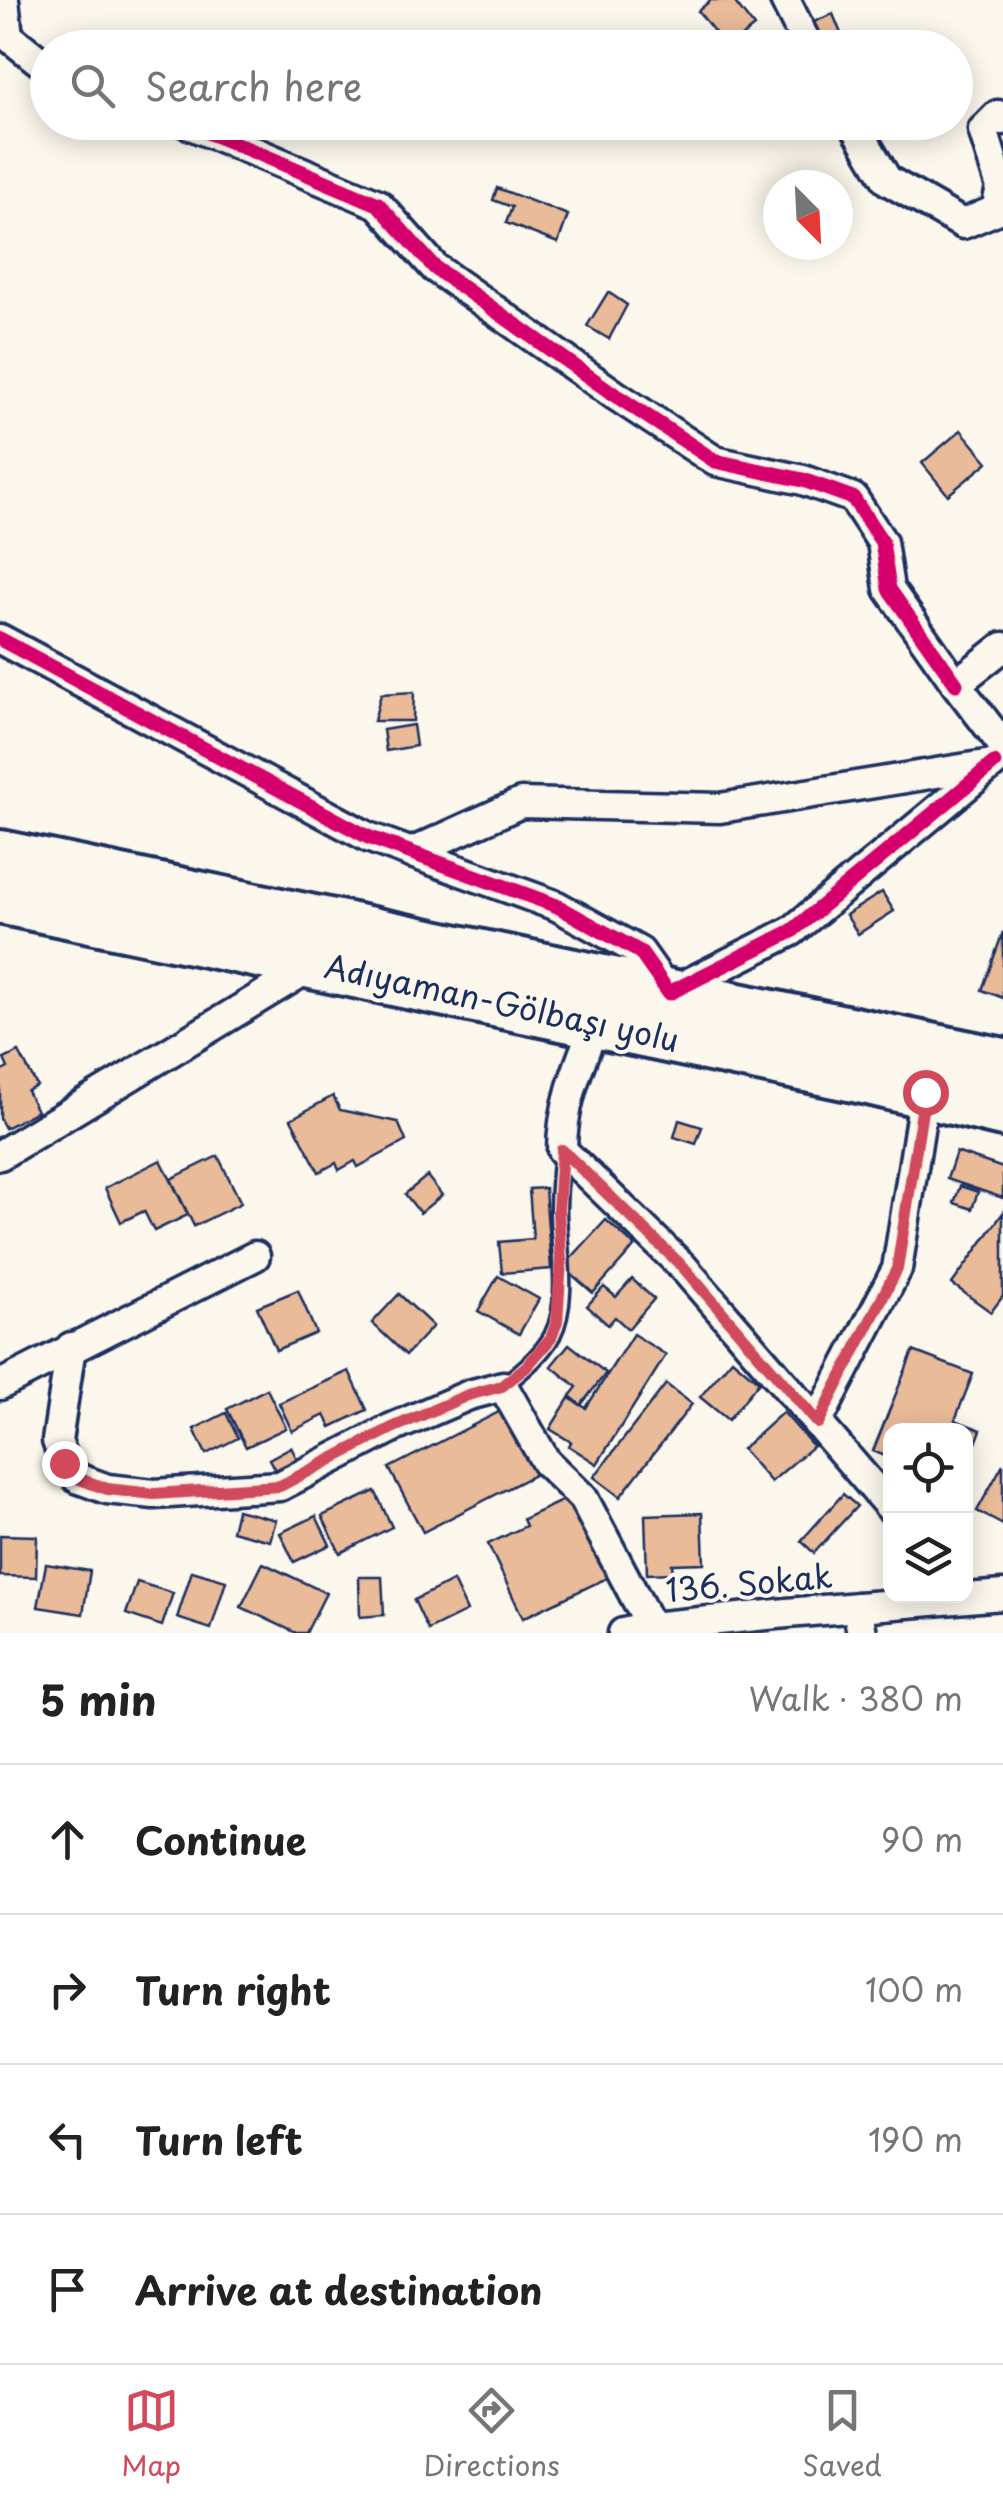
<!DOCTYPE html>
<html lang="en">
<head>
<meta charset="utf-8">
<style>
  body { margin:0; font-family:"Playpen Sans",sans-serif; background:#f6f6f6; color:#222 }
  .controls { position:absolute; right:30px; bottom:30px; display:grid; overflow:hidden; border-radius:20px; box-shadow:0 5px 25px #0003 }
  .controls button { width:90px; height:90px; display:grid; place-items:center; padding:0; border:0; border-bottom:2px solid #e0e0e0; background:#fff; color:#222; font:50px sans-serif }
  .compass { position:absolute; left:763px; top:170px; width:90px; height:90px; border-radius:50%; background:#fff; box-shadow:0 5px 25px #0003; rotate:156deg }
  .stop { position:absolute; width:30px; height:30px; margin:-22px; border:8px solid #d1495b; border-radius:50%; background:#fff }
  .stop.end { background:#d1495b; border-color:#fff; box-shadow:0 2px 10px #0008 }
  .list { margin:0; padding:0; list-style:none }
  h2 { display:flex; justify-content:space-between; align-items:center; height:130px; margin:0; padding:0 40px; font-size:42px }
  h2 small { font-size:32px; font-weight:400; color:#767676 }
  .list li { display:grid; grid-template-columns:65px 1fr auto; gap:30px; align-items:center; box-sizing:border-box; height:150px; padding:0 40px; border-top:2px solid #e0e0e0 }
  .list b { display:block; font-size:38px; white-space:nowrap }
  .list em { font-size:32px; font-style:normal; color:#767676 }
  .icon { flex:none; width:55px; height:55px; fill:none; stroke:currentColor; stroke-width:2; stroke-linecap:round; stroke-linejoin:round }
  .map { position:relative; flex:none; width:1003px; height:1633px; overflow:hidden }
  .search { position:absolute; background:#fff; box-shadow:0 5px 25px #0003; left:30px; right:30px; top:30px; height:110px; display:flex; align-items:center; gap:25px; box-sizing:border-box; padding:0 35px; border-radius:55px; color:#767676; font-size:38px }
  .sheet { height:730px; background:#fff }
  nav { display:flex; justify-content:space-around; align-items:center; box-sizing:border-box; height:140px; border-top:2px solid #e0e0e0; background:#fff; font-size:28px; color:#767676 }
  nav a { display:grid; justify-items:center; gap:5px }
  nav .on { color:#d1495b }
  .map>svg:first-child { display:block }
</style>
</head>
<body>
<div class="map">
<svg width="1003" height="1633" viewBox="0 0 1003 1633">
  <rect width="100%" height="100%" fill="#fbf7ec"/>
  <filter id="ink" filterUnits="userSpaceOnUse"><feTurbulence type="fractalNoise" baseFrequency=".01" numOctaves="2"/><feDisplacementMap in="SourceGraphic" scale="20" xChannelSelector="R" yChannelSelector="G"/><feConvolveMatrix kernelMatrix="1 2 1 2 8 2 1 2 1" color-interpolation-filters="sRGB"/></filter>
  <g filter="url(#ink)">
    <!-- building -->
    <g fill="#e9bb99" stroke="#1b2f5e" stroke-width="2.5">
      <polygon points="711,0 733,0 754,27 727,48 698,11"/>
      <polygon points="833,14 842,36 820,45 811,23"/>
      <polygon points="497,188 568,215 558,243 506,223 512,207 493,200"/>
      <polygon points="608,292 627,305 609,339 587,326"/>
      <polygon points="961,430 988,462 948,495 922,463"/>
      <polygon points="414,692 413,721 374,721 381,694"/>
      <polygon points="413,725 416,746 386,751 383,730"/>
      <polygon points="882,892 894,911 858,934 846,915"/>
      <polygon points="1003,932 1003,998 982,990"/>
      <polygon points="19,1052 37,1086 27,1091 37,1111 5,1128 0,1119 0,1072 8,1068 4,1059"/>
      <polygon points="333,1096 340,1110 398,1122 406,1141 358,1167 355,1161 339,1170 336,1163 319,1172 291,1119"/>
      <polygon points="679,1120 702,1127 696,1144 674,1137"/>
      <polygon points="956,1152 1003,1168 1003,1198 947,1179"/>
      <polygon points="218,1156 241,1203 194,1226 171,1179"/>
      <polygon points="161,1160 188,1215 154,1231 144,1211 121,1222 105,1188"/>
      <polygon points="427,1176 442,1195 420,1213 405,1194"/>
      <polygon points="960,1186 978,1192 972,1209 954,1203"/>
      <polygon points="545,1188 551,1269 502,1273 499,1242 533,1239 529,1189"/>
      <polygon points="1003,1213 1003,1296 991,1312 952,1284"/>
      <polygon points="606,1220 635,1246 593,1293 563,1267"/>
      <polygon points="498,1276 539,1299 519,1334 478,1311"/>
      <polygon points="632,1279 654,1299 628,1329 615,1317 608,1325 587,1306 604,1287 616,1297"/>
      <polygon points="298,1290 316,1333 276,1350 257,1307"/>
      <polygon points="399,1294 433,1326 406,1355 372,1323"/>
      <polygon points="633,1334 666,1355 597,1464 569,1446 571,1442 550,1429 569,1398 586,1408"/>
      <polygon points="569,1344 606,1373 581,1405 570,1396 577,1387 551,1366"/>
      <polygon points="913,1351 973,1374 955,1420 981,1430 966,1469 966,1430 890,1430 890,1458 873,1451"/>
      <polygon points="732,1359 759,1382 728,1420 700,1397"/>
      <polygon points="349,1371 367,1410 331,1427 325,1415 292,1431 279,1403"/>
      <polygon points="666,1384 692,1404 620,1497 594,1477"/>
      <polygon points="267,1389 286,1428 246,1447 227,1409"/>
      <polygon points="503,1410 536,1474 423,1532 389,1468"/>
      <polygon points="783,1412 813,1446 771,1482 742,1449"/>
      <polygon points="226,1413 238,1438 206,1454 194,1429"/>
      <polygon points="291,1447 297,1459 275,1470 269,1459"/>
      <polygon points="1003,1464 1003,1525 977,1511"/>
      <polygon points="375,1491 392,1527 340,1553 322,1516"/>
      <polygon points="843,1494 857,1506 814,1553 801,1541"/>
      <polygon points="568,1498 607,1578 523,1618 488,1544 526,1526 523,1519"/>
      <polygon points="237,1510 276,1520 270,1541 232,1531"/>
      <polygon points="702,1513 704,1563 672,1564 673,1573 647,1574 645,1515"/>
      <polygon points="316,1516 330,1545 294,1562 280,1533"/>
      <polygon points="0,1535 37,1536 36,1577 0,1576"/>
      <polygon points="263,1563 326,1593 306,1633 296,1633 241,1607"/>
      <polygon points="46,1564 90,1571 83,1614 38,1607"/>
      <polygon points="192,1571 226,1581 211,1629 177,1618"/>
      <polygon points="359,1577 382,1577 384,1615 360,1617"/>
      <polygon points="453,1581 467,1611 428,1630 414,1600"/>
      <polygon points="137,1582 173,1593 162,1626 126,1614"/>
    </g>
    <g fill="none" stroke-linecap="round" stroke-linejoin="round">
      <defs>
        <path id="lane" d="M 503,1386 C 520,1372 541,1356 552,1336 C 570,1301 559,1251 558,1213 C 558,1192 560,1171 562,1151"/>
        <g id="street">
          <polyline points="4,0 8,36 48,68"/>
          <polyline points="785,0 809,48"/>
          <polyline points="184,122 378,204 435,268 615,395 715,461 803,480 853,498 882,542 889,589 956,684"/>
          <polyline points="853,122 887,180 963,224 996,210 1001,187 983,130 998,115 1003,120"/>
          <polyline points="0,639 368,837 557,906 640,952 669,993 792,931 994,763"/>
          <polyline points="1003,647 956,684 1003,745"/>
          <polyline points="411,853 521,803 720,808 992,764"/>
          <path d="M 596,1022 C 579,1065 562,1103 562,1150 L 683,1267 L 890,1507"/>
          <polyline points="0,1155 315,964"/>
          <polyline points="71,1347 57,1441 65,1463 77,1478 107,1489 154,1494 280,1486 392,1428 469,1395 503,1386 546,1462 583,1498 651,1627"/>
          <polyline points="0,1385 255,1256"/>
          <polyline points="817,1423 897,1269 925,1092"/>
          <polyline points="857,1607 862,1633"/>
          <polyline points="623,1633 651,1627 787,1613 1003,1595"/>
        </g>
        <g id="highway">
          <polyline points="0,856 1003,1064"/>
          <polyline points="0,898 869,1079 1003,1111"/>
        </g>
      </defs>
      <!-- lane casing -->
      <use href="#lane" stroke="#1b2f5e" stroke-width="21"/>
      <!-- street casing -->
      <use href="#street" stroke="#1b2f5e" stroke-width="35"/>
      <!-- highway casing -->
      <use href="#highway" stroke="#1b2f5e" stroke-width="58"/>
      <!-- lane -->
      <use href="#lane" stroke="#fbf7ec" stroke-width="14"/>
      <!-- street -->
      <use href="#street" stroke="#fbf7ec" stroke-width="28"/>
      <!-- highway -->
      <use href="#highway" stroke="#fbf7ec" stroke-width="50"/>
      <defs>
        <g id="cycleway">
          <polyline points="184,122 378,204 435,268 615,395 715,461 803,480 853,498 882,542 889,589 956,684"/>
          <polyline points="0,639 368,837 557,906 640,952 669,993 792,931 994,763"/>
        </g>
      </defs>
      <!-- cycleway casing -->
      <use href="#cycleway" stroke="#fbf7ec" stroke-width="21"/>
      <!-- cycleway -->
      <use href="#cycleway" stroke="#d6006c" stroke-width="15"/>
    </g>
  </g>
  <g fill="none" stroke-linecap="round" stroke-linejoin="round" filter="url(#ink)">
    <!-- route -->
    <polyline stroke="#d1495b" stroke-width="12" points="64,1463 77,1478 107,1489 154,1494 280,1486 392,1428 468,1395 502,1386 526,1367 551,1338 557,1322 561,1261 558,1211 562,1150 683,1267 818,1423 897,1269 925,1092"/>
  </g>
  <g text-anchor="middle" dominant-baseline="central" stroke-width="8" stroke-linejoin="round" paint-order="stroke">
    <!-- street labels -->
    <g font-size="32" fill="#1b2f5e" stroke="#fbf7ec">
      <text transform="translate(502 1002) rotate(12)">Adıyaman-Gölbaşı yolu</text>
      <text transform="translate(749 1582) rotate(-5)">136. Sokak</text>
    </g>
  </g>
</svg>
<div class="controls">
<button><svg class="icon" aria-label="locate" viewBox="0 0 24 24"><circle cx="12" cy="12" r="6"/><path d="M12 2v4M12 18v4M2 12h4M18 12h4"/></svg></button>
<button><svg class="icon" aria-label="layers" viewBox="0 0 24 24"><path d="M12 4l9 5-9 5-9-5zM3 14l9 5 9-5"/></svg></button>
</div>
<svg class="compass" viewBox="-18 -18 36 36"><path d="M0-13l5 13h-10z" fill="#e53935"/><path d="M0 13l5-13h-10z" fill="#767676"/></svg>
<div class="stop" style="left:925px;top:1092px"></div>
<div class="stop end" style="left:64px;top:1463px"></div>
<div class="search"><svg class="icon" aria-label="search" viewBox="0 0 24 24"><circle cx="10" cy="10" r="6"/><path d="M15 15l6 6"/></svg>Search here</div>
</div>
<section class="sheet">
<h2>5 min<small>Walk · 380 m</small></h2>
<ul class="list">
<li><svg class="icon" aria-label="ahead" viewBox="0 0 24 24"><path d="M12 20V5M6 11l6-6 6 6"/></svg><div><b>Continue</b></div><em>90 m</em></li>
<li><svg class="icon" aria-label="right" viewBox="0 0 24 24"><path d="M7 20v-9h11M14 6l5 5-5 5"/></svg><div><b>Turn right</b></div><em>100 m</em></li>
<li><svg class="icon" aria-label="left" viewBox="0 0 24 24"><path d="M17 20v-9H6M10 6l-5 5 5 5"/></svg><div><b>Turn left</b></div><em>190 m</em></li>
<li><svg class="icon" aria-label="arrive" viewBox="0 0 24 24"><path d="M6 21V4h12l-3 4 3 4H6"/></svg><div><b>Arrive at destination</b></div></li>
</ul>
</section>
<nav>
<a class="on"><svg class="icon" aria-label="map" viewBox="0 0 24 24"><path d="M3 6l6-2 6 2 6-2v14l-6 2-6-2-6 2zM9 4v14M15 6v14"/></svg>Map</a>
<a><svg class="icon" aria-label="directions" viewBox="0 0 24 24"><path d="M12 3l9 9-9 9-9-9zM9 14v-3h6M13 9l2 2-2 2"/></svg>Directions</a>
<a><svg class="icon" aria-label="saved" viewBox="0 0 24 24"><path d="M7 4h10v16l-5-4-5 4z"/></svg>Saved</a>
</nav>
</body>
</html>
